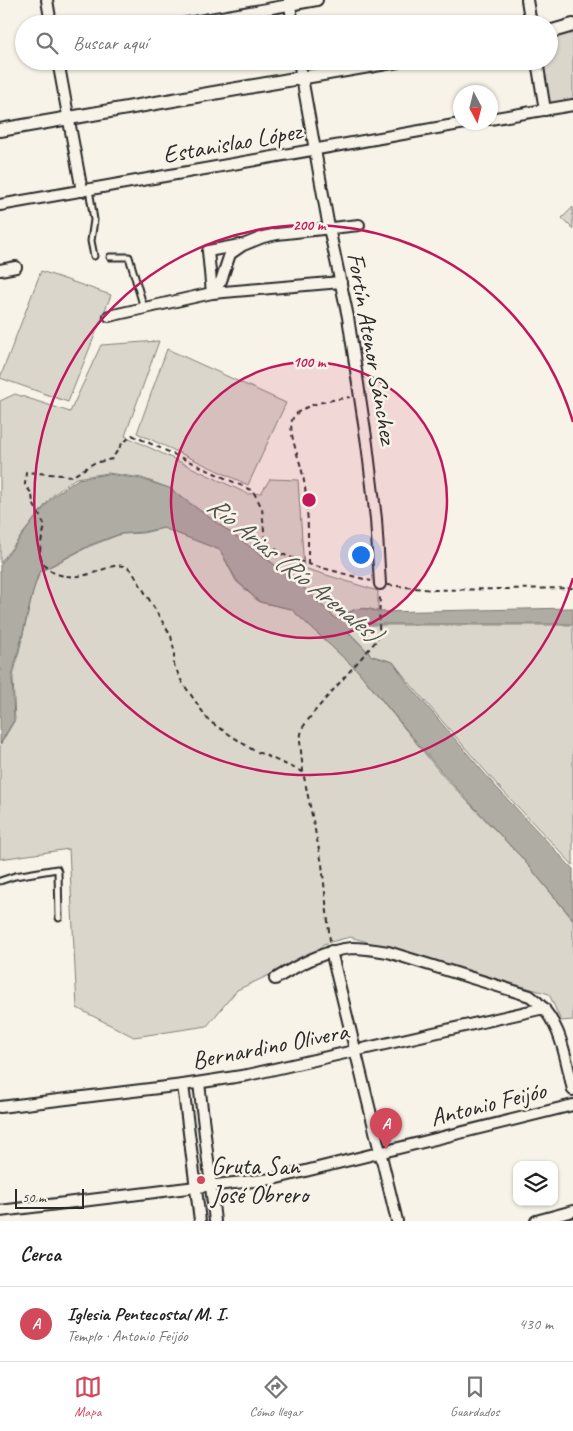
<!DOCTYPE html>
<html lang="es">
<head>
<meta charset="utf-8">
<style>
  body { margin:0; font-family:Caveat,sans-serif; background:#f6f6f6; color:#222 }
  .controls { position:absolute; right:15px; bottom:15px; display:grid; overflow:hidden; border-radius:10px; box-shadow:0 1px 4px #0004 }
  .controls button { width:45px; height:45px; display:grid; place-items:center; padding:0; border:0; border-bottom:1px solid #e0e0e0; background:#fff; color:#222; font:25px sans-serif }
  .compass { position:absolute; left:453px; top:85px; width:45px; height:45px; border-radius:50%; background:#fff; box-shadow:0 1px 4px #0004; rotate:173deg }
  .scale { position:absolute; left:15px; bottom:12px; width:69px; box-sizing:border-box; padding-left:5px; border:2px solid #2b2b2b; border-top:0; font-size:14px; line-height:18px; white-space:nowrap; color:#2b2b2b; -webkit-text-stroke:4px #f7f3e8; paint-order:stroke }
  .you { position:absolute; left:360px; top:554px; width:18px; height:18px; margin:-12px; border:4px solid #fff; border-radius:50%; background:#1a73e8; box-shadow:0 0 0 8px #1a73e833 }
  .badge { display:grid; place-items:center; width:32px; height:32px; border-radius:50%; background:#d1495b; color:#fff; font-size:16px; font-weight:700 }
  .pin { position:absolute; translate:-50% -41px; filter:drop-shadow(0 1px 2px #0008) }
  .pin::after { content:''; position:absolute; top:26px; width:18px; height:15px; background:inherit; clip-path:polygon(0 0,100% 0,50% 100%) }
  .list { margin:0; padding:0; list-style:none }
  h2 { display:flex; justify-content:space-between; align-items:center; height:65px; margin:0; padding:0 20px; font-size:21px }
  h2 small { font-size:16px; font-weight:400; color:#767676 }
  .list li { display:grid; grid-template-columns:32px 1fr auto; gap:15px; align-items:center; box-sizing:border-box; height:75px; padding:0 20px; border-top:1px solid #e0e0e0 }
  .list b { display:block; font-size:19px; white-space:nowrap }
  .list p { margin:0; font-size:16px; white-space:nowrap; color:#767676 }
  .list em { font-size:16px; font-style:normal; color:#767676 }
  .icon { flex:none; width:28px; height:28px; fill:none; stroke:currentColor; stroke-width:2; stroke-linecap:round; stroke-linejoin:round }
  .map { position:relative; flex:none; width:573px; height:1221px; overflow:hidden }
  .search { position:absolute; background:#fff; box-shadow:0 1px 4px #0004; left:15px; right:15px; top:15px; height:55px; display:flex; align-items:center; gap:12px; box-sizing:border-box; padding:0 18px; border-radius:28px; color:#767676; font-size:19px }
  .sheet { height:140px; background:#fff }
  nav { display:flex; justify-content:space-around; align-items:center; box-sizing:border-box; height:70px; border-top:1px solid #e0e0e0; background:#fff; font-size:14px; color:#767676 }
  nav a { display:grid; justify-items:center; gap:2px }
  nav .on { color:#d1495b }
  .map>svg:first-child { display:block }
</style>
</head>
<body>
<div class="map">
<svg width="573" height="1221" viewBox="0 0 573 1221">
  <rect width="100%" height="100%" fill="#f7f3e8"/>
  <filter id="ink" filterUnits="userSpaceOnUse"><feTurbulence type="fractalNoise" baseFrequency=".02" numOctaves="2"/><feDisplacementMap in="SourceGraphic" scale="10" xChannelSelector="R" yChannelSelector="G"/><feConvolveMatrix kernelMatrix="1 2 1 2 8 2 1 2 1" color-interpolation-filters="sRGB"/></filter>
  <g filter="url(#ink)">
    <!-- green -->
    <g fill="#dad6cc" stroke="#82807c">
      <polygon points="573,29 573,100 548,105 541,61 549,61 549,37"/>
      <polygon points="573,207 573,229 562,218"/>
      <polygon points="41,271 111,295 68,402 0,378"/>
      <path d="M 159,341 L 125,436 L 248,494 L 261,493 L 270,479 L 298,480 L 304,568 L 378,591 L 378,611 C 359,605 353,610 336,619 L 297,581 L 169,488 L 142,478 L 108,473 L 76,478 L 53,495 L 0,563 L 0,401 L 15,394 L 70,412 L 101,345 Z"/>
      <polygon points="167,349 286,403 248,485 137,433"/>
      <polygon points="164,528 220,550 236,581 259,602 291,609 358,671 443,776 522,858 573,920 573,1020 561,1021 549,994 350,937 323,944 319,952 237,990 207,1026 134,1037 77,1008 69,849 0,859 0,745 15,720 13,677 34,588 40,572 90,546 121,534 143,533"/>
      <polygon points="356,625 573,625 573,865 500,788 412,686 393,662 372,656 349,632"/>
    </g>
    <!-- water -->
    <path fill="#afaca4" stroke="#7a7874" d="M 108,474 L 141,479 L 169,488 L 297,581 L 336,619 C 354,610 358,605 378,612 L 573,608 L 573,624 L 356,624 L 348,632 L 372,656 L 393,662 L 409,685 L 496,787 L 573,869 L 573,919 L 522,858 L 444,775 L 358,671 L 291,609 L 260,602 L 237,581 L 220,550 L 163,528 L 143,532 L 120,534 L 90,545 L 39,572 L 34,588 L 12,676 L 14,720 L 0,744 L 0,565 L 36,517 L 54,496 L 78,479 Z"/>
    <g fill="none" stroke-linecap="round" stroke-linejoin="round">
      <defs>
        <g id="service">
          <polyline points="89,189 94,220 91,241 94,256"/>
          <polyline points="110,257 129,257 144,308"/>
          <polyline points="0,881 15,876 57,869 58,872 59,918"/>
        </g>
        <g id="minor">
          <polyline points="47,0 51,24"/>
          <polyline points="289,0 293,24"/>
          <polyline points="527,0 531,24"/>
          <polyline points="182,24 317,0"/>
          <polyline points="58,61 82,191"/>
          <polyline points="299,61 329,228 348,317 367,444 376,519 380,584"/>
          <polyline points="537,61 545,110"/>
          <polyline points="490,119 573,105"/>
          <polyline points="0,205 471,122"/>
          <polyline points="240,245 208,251 212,293 341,282"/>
          <polyline points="0,270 16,267"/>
          <polyline points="109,316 212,293 221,281 230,254 243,245 263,237 277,234 359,225"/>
          <polyline points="331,951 397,1221"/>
          <path d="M 275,979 C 298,965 325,950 352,948 C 364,948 376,950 388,952 L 530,996 C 561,1018 565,1056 573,1090"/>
          <polyline points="199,1083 215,1221"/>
          <polyline points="183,1085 200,1221"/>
          <polyline points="0,1107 183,1085 248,1075 544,1008"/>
          <polyline points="0,1211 196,1187 273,1179 573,1105"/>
          <polyline points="536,1221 573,1211"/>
        </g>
        <g id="tertiary">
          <polyline points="549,32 573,25"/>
          <polyline points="0,130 398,61"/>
        </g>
      </defs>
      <!-- service casing -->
      <use href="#service" stroke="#2b2b2b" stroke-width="9"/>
      <!-- minor casing -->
      <use href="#minor" stroke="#2b2b2b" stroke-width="14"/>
      <!-- tertiary casing -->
      <use href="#tertiary" stroke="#2b2b2b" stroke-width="16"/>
      <!-- path -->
      <g stroke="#2b2b2b" stroke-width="2" stroke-dasharray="5 4" stroke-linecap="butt">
        <path d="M 308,564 C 308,532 309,499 301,467 C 298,456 287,428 293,418 C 302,403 334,400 350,397"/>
        <polyline points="388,585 432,590 573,588"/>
        <path d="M 303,772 L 253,750 L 209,721 L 182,682 L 174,665 L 174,650 L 171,636 L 132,571 C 121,560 108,568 96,572 C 83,577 63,579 51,571 C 34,559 41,543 45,526 L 33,503 L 32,494 L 25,485 L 26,472 L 73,476 L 94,463 L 112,459 L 121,445 L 132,435 L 253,491 L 262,508 L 265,541 L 282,554 L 308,564 L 371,581"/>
        <polyline points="330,941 322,864 303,772 300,741 301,734 303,727 314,712 377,640 379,632 380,594"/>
      </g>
      <!-- service -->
      <use href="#service" stroke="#f7f3e8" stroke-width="5"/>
      <!-- minor -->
      <use href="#minor" stroke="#f7f3e8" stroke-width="10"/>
      <!-- tertiary -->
      <use href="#tertiary" stroke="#f7f3e8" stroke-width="12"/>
    </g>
  </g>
  <!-- distance rings -->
  <circle cx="309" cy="500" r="138" fill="#c2185b" fill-opacity=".12"/>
  <g fill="none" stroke="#c2185b" stroke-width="2.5">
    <circle cx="309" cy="500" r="138"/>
    <path d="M573 578A275 275 0 1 1 573 422"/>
  </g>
  <!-- markers -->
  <circle fill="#d1495b" stroke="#f7f3e8" stroke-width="2" cx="201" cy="1180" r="5"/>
  <g text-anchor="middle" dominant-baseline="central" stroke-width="5" stroke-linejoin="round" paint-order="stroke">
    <!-- street labels -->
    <g font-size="25" fill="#2b2b2b" stroke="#f7f3e8">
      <text transform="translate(232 143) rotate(-10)">Estanislao López</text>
      <text transform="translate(372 348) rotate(80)">Fortín Atenor Sánchez</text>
      <text transform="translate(270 1046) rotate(-11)">Bernardino Olivera</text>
      <text transform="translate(488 1104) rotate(-14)">Antonio Feijóo</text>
    </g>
    <!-- poi labels -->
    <g font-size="25" fill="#2b2b2b" stroke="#f7f3e8" text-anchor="start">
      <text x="211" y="1166">Gruta San<tspan x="211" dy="29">José Obrero</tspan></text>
    </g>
    <!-- water labels -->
    <g font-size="26" font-style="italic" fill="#53524f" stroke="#f7f3e8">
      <text transform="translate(294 569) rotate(39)">Río Arias (Río Arenales)</text>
    </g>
  </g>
  <circle cx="309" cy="500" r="8" fill="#c2185b" stroke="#f7f3e8" stroke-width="2.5"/>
  <g font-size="15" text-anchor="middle" font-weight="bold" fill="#c2185b" stroke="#f7f3e8" stroke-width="5" stroke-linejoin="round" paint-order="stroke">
    <text x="309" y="230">200 m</text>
    <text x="309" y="367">100 m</text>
  </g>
</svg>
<div class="controls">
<button><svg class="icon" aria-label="layers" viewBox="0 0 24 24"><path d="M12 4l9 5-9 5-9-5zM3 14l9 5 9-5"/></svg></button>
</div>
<svg class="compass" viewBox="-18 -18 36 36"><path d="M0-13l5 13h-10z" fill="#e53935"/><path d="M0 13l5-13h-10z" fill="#767676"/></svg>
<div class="scale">50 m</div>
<div class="you"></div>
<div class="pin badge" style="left:386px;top:1149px">A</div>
<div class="search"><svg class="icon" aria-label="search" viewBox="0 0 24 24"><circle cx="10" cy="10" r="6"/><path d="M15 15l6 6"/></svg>Buscar aquí</div>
</div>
<section class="sheet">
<h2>Cerca<small></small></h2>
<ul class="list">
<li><span class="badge">A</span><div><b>Iglesia Pentecostal M. I.</b><p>Templo · Antonio Feijóo</p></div><em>430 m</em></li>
</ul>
</section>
<nav>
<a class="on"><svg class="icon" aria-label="map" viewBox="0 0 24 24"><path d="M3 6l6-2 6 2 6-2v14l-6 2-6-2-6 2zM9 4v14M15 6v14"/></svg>Mapa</a>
<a><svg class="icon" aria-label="directions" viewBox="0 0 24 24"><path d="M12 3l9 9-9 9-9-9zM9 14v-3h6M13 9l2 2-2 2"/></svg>Cómo llegar</a>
<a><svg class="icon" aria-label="saved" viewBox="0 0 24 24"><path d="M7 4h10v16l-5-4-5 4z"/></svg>Guardados</a>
</nav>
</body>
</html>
